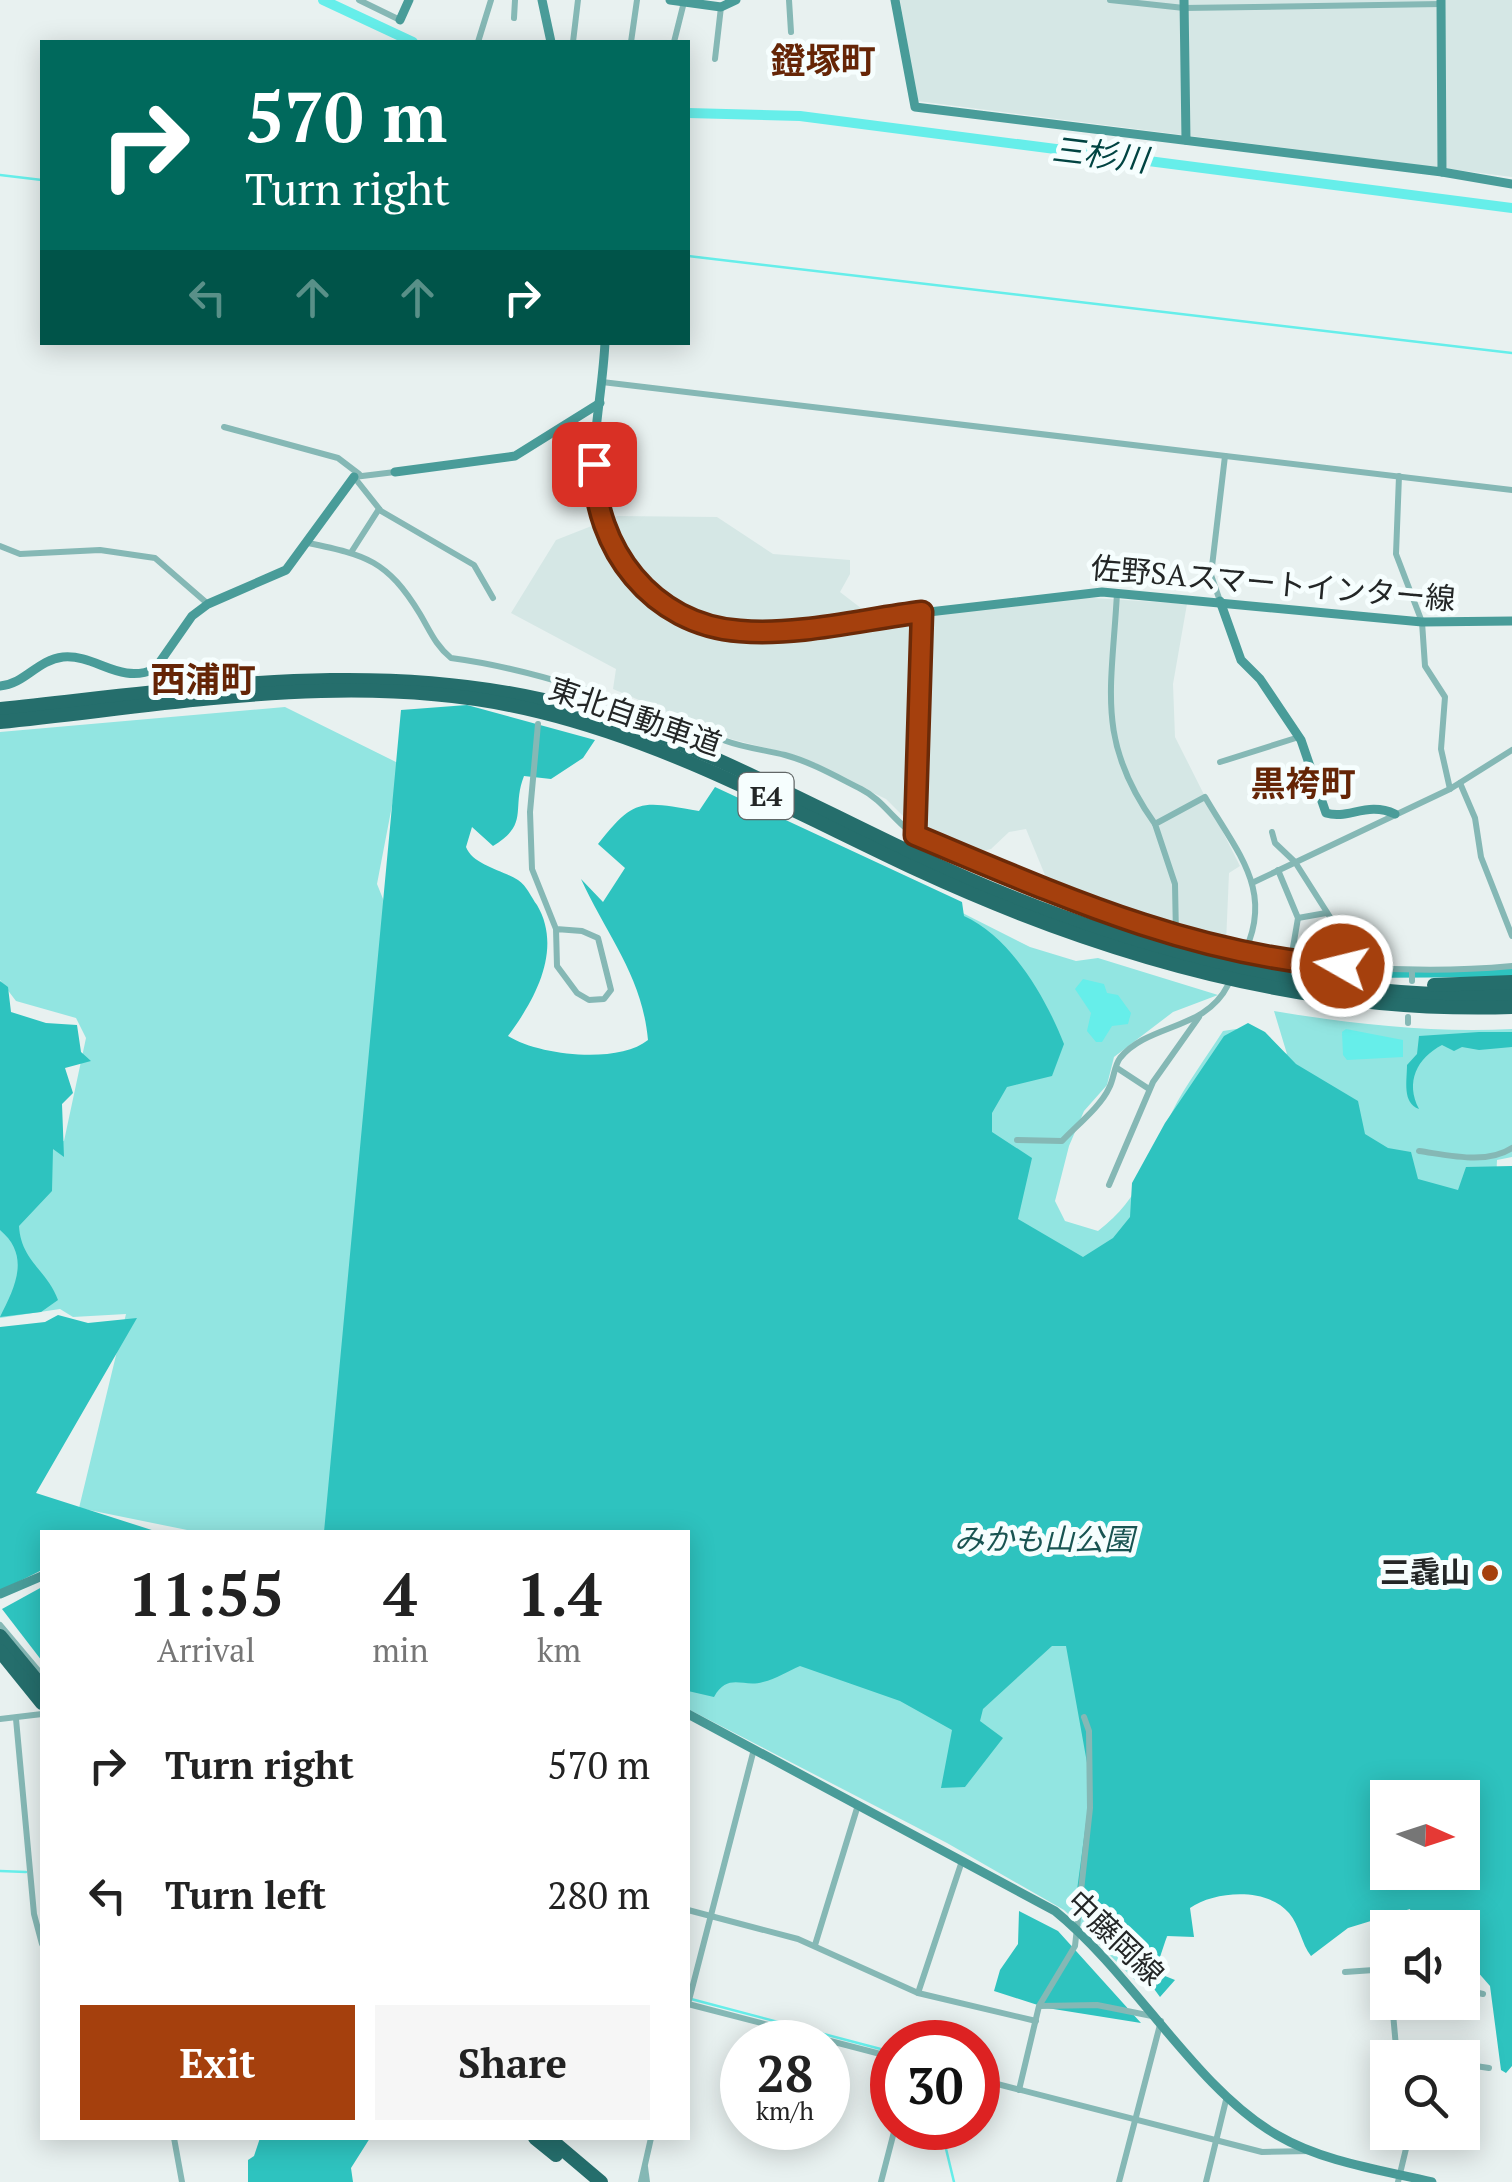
<!DOCTYPE html>
<html lang="en">
<head>
<meta charset="utf-8">
<style>
	:root { --surface:#fff; --page:#f6f6f6; --text:#222; --muted:#767676; --accent:#a5400d }
	body { margin:0; font-family:"PT Serif","Noto Sans JP",serif; background:var(--page); color:var(--text); height:100vh; display:flex; flex-direction:column; font-size:38px; white-space:nowrap }
	* { box-sizing:border-box; margin:0 }
	p { font-size:32px; color:var(--muted) }
	.icon { flex:none; width:55px; height:55px; fill:none; stroke:currentColor; stroke-width:2; stroke-linecap:round; stroke-linejoin:round }
	.map { position:relative; flex:1; overflow:hidden }
	.sheet { position:absolute; left:40px; top:1530px; width:650px; height:610px; display:flex; flex-direction:column; background:var(--surface); border-radius:0px; box-shadow:0 5px 25px #0003 }
	.sheet>* { flex:none }
	.guide { position:absolute; left:40px; top:40px; width:650px; height:305px; border-radius:0px; box-shadow:0 5px 25px #0003; background:#00695c; color:#fff; overflow:hidden }
	.needle { width:65px; rotate:93deg }
	.fabs { position:absolute; left:1370px; top:1780px; display:grid; gap:20px }
	.fabs a { display:grid; place-items:center; width:110px; height:110px; border-radius:0px; background:var(--surface); box-shadow:0 5px 25px #0003; font-size:50px }
	.speed { position:absolute; left:720px; top:2020px; display:flex; gap:20px; font-size:50px; font-weight:700; text-align:center }
	.speed>* { display:grid; place-content:center; width:130px; height:130px; border-radius:50%; background:var(--surface); box-shadow:0 5px 25px #0003; line-height:1 }
	.speed small { font-size:25px; font-weight:400 }
	.speed .limit { border:15px solid #d22; background:#fff; color:#111 }
	.pin { position:absolute; display:grid; place-items:center; width:85px; height:85px; color:#fff; margin:-42px; border-radius:20px; box-shadow:0 5px 15px #0006 }
	.me { position:absolute; width:110px; margin:-55px; rotate:278deg; stroke-linejoin:round; filter:drop-shadow(0 0 8px #0008) }
	.turn { display:flex; align-items:center; gap:35px; height:210px; padding:0 40px; font-size:45px }
	.turn .icon { width:130px; height:130px; stroke-width:2.5 }
	.turn b { display:block; font-size:70px; line-height:85px }
	.lanes { display:flex; align-items:center; height:95px; padding:0 40px; background:#0003; justify-content:center; gap:50px; direction:ltr }
	.lanes .off { opacity:.35 }
	.eta { display:flex; justify-content:space-evenly; align-items:center; height:170px; text-align:center }
	.eta b { font-size:60px; font-weight:700; line-height:70px }
	.cta { display:flex; gap:20px; margin-top:auto; padding:20px 40px }
	.cta a { flex:1; height:115px; border-radius:0px; background:var(--accent); color:#fff; font-size:40px; font-weight:700; line-height:115px; text-align:center }
	.cta a+a { background:var(--page); color:var(--text) }
	ul { padding:0; list-style:none }
	li { display:flex; align-items:center; gap:30px; height:130px; padding:0 40px }
	li div { flex:1 }
	li b { display:block; font-size:38px }
	li em { font-style:normal }
	.map>svg:first-child { display:block }
	.built { fill:#d5e7e5 }
	.green { fill:#92e5e1 }
	.forest { fill:#2ec3bf; fill-rule:evenodd }
	.water { fill:#66eeea }
	.lines { fill:none; stroke-linecap:round; stroke-linejoin:round }
	.stream { stroke:#66eeea; stroke-width:2.5 }
	.river { stroke:#66eeea; stroke-width:10 }
	.street { stroke:#85b8b5; stroke-width:6 }
	.secondary { stroke:#499c99; stroke-width:9 }
	.highway { stroke:#256e6c; stroke-width:14 }
	.route-casing { stroke:#6b2a08; stroke-width:25 }
	.route { stroke:#a5400d; stroke-width:18 }
	.poi-dot { fill:#a5400d; stroke:#f6fefe; stroke-width:4 }
	.labels { text-anchor:middle; stroke-width:10; stroke-linejoin:round; paint-order:stroke }
	.shield { fill:#f6fefe; stroke:#626767; stroke-width:2.5 }
	.shield-label { font-size:28px; font-weight:bold; fill:#232626 }
	.street-label { font-size:30px; fill:#232626; stroke:#f6fefe }
	.park-label { font-size:30px; font-style:italic; fill:#195452; stroke:#f6fefe }
	.poi-label { font-size:30px; font-weight:bold; fill:#232626; stroke:#f6fefe; text-anchor:end }
	.water-label { font-size:32px; font-style:italic; fill:#014442; stroke:#f6fefe }
	.quarter-label { font-size:35px; font-weight:bold; fill:#652506; stroke:#f6fefe }
</style>
</head>
<body>
<div class="map">
<svg width="1512" height="2182" viewBox="0 0 1512 2182">
	<rect width="100%" height="100%" fill="#e8f1f0"/>
	<g class="built">
		<path d="M900,0H1512V177L917,101Z"/>
		<path d="M617,516L717,517L773,554L850,560V574L840,592L866,612L871,623L1078,597L1187,604L1173,684L1175,737L1240,866L1229,873L1226,943L1127,919L1052,892L1026,829L1009,832L991,849L974,853L922,835L886,799L794,755L731,739L613,689L616,669L511,613L556,540Z"/>
	</g>
	<path class="green" d="M285,707L400,764L377,884L433,1023L553,1112L921,892L1030,947L1076,961L1098,958L1218,995L1173,1012L1114,1057L1107,1085L1084,1111L1069,1146L1055,1201L1065,1221L1098,1231C1143,1197 1148,1160 1172,1112C1186,1084 1206,1058 1223,1031L1236,1029L1287,1054L1274,1011C1353,1024 1431,1033 1512,1029V1157L1497,1160L1488,1369L1140,1985L1064,1910L947,1843L688,1709V1532L445,1511L435,1532H197L79,1508L126,1314L73,1317L60,1309L0,1318V1146L64,1141L86,1038L76,1018L16,1001L0,980V732Z"/>
	<g class="forest">
		<path d="M467,705L595,740L583,758L551,779L524,776C511,809 530,824 493,846L472,827L466,847C473,865 502,870 518,880C527,886 531,897 537,905C563,949 535,1000 508,1036C540,1056 619,1064 648,1040C642,975 607,936 581,879L603,902L625,868L598,844C635,797 641,801 699,811L715,787L962,902L964,916C1011,937 1046,998 1064,1044L1052,1076L1007,1087L992,1113V1132L1032,1158L1018,1219L1083,1257L1113,1238L1130,1217L1132,1183L1165,1123L1224,1036L1248,1023L1265,1032L1296,1064L1358,1101L1365,1134L1388,1148L1411,1152L1418,1179L1458,1190L1466,1167L1512,1166V2066L1506,2073L1501,2070L1490,1986L1469,1962L1463,1981L1462,1928L1414,1927L1410,1909L1348,1928L1311,1956C1301,1943 1300,1926 1289,1913C1267,1887 1215,1891 1190,1908L1194,1937L1167,1936L1155,1972L1175,1980L1160,1997L1110,1929L1075,1905L1091,1785L1066,1646H1052L983,1709L980,1721L1003,1738L965,1787L941,1788L952,1730L900,1701L800,1666C788,1671 776,1679 763,1682C743,1688 728,1672 714,1697L688,1691V1532H324L401,710ZM1388,1798H1462V1872H1388Z"/>
		<path d="M1249,953C1338,969 1422,974 1512,967V977L1350,978L1243,960Z"/>
		<path d="M0,981L8,987L11,1012L46,1023L77,1025L81,1052L91,1061L65,1068L73,1093L62,1104L64,1157L53,1149L52,1191L19,1226C21,1261 47,1270 58,1300L41,1312L0,1317C15,1287 31,1256 0,1230Z"/>
		<path d="M1479,1032H1512V1047L1479,1050L1462,1047L1454,1051L1442,1045C1417,1058 1405,1082 1419,1109C1402,1103 1407,1081 1407,1065L1417,1054L1419,1036Z"/>
		<path d="M58,1315L88,1323L137,1318L36,1493L158,1532H42V1570L0,1591V1327L45,1322Z"/>
		<path d="M42,1587V1661L2,1609Z"/>
		<path d="M1019,1911L1058,1931L1141,2023L1047,2008L994,1991L1000,1970L1018,1944Z"/>
		<path d="M260,2138H370L351,2168L353,2182H248V2160L254,2156Z"/>
	</g>
	<g class="water">
		<path d="M1083,979L1104,984L1107,993L1118,995L1131,1013L1128,1024L1112,1026L1102,1042H1096L1087,1031L1091,1013L1075,989Z"/>
		<path d="M1346,1029L1403,1040V1057L1347,1060L1343,1055L1342,1032Z"/>
	</g>
	<g class="lines">
		<g class="stream">
			<path d="M0,175L42,180"/>
			<path d="M688,256L1512,353"/>
			<path d="M0,1871L26,1872"/>
			<path d="M691,1999L892,2052"/>
			<path d="M941,2128L954,2182"/>
		</g>
		<g class="river">
			<path d="M323,0L413,42"/>
			<path d="M688,113L800,116L1512,208"/>
		</g>
		<g class="street">
			<path d="M359,0L400,20"/>
			<path d="M789,0L791,32"/>
			<path d="M1110,0L1184,8L1441,4"/>
			<path d="M514,18L515,0"/>
			<path d="M478,42L491,0"/>
			<path d="M573,42L578,0"/>
			<path d="M631,42L637,0"/>
			<path d="M674,42L684,2"/>
			<path d="M715,59L721,7"/>
			<path d="M602,382L1512,490"/>
			<path d="M224,427L338,458L359,474"/>
			<path d="M395,472L354,477L381,511L474,565L493,598"/>
			<path d="M1399,476L1396,554L1422,622L1425,666L1445,697L1441,749L1450,789"/>
			<path d="M308,543C366,555 387,560 420,614C430,631 436,646 451,658C548,671 636,707 726,741C745,748 766,750 785,755C811,762 837,777 861,789C885,801 896,825 919,837C1101,930 1307,985 1512,966"/>
			<path d="M0,546L20,554L100,550L155,558L208,604"/>
			<path d="M352,551L379,509"/>
			<path d="M1117,593C1112,689 1095,740 1155,824"/>
			<path d="M1220,601L1211,575L1225,456"/>
			<path d="M538,724L530,812L532,869L556,929L557,966L577,993L589,1000L604,999L611,990L598,938L582,931L556,929"/>
			<path d="M1220,762L1299,737"/>
			<path d="M1460,783L1475,818L1481,857L1512,936"/>
			<path d="M1272,832L1275,843L1295,862L1337,928L1342,966"/>
			<path d="M1278,870L1298,918L1291,959"/>
			<path d="M1254,882L1450,789L1512,750"/>
			<path d="M1298,918L1326,913"/>
			<path d="M1176,936L1175,884L1155,824L1205,797C1238,854 1277,893 1241,959"/>
			<path d="M1412,981V970"/>
			<path d="M1408,1023V1017"/>
			<path d="M1117,1068L1149,1089"/>
			<path d="M1017,1140L1062,1141C1076,1126 1101,1106 1109,1088C1114,1079 1114,1066 1120,1058C1149,1023 1205,1031 1228,985"/>
			<path d="M1419,1151C1448,1155 1487,1165 1512,1148"/>
			<path d="M1109,1185L1153,1082L1199,1017"/>
			<path d="M0,1625L42,1675"/>
			<path d="M0,1719L42,1714"/>
			<path d="M16,1719L34,1914L42,1944"/>
			<path d="M688,1910L798,1939L918,1993L1036,2021"/>
			<path d="M815,1945L858,1805"/>
			<path d="M1345,1972L1388,1969"/>
			<path d="M1462,1989L1483,1994"/>
			<path d="M918,1993L962,1861"/>
			<path d="M1392,2002L1396,2047L1425,2058"/>
			<path d="M688,2004L754,1749"/>
			<path d="M688,2004L892,2057"/>
			<path d="M1040,2006L1097,2005L1152,2016"/>
			<path d="M1462,2064L1489,2068"/>
			<path d="M978,2079L1262,2152L1311,2151"/>
			<path d="M1019,2090L1039,2006L1075,1946L1090,1808L1089,1731L1084,1717"/>
			<path d="M174,2138L182,2182"/>
			<path d="M645,2167L647,2182"/>
			<path d="M641,2182L651,2138"/>
			<path d="M881,2182L895,2128"/>
			<path d="M1119,2182L1161,2021"/>
			<path d="M1206,2182L1227,2096"/>
			<path d="M1398,2182L1410,2132"/>
		</g>
		<g class="secondary">
			<path d="M542,0L551,42"/>
			<path d="M670,0L721,7L736,0"/>
			<path d="M895,0L915,107L1442,172L1441,0"/>
			<path d="M1184,0L1186,140"/>
			<path d="M400,20L409,0"/>
			<path d="M1442,172L1512,184"/>
			<path d="M605,342C603,388 592,435 594,480C599,570 676,634 764,631L1102,592L1422,622L1512,621"/>
			<path d="M395,472L515,456L600,403"/>
			<path d="M1220,601L1241,660L1260,679L1301,740L1326,813C1348,820 1367,801 1395,814"/>
			<path d="M0,686C25,684 37,660 63,657C96,654 119,685 155,669L192,616L208,604L286,570L354,477"/>
			<path d="M915,835L922,612"/>
			<path d="M0,1594L42,1576"/>
			<path d="M688,1714L1055,1911C1134,1975 1195,2088 1277,2135C1323,2162 1381,2170 1432,2182"/>
		</g>
		<g class="highway">
			<path d="M0,709C194,689 388,655 579,709C698,742 807,804 918,856C1102,943 1308,1002 1512,994"/>
			<path d="M0,722C179,704 363,667 541,712C675,745 794,812 918,870C1102,955 1307,1014 1512,1007"/>
			<path d="M1434,985L1512,982"/>
			<path d="M0,1636L42,1687"/>
			<path d="M0,1651L42,1703"/>
			<path d="M535,2138L556,2155"/>
			<path d="M549,2138L601,2182"/>
		</g>
	</g>
	<g class="lines">
		<g class="route-casing">
			<path id="route" d="M594,464C594,548 652,625 740,631C799,636 864,619 922,612L915,835C1054,893 1189,955 1342,966"/>
		</g>
		<use href="#route" class="route"/>
	</g>
	<circle class="poi-dot" cx="1490" cy="1573" r="10"/>
	<g class="labels">
		<rect class="shield" x="738.5" y="773" width="55" height="46" rx="8"/>
		<g class="shield-label">
			<text x="766" y="806">E4</text>
		</g>
		<g class="street-label">
			<text transform="translate(1273 584) rotate(5)" y="10">佐野SAスマートインター線</text>
			<text transform="translate(635 717) rotate(19)" y="10">東北自動車道</text>
			<text transform="translate(1115 1938) rotate(44)" y="10">中藤岡線</text>
		</g>
		<g class="park-label">
			<text x="1044" y="1550">みかも山公園</text>
		</g>
		<g class="poi-label">
			<text x="1470" y="1583">三毳山</text>
		</g>
		<g class="water-label">
			<text transform="translate(1100 155) rotate(7)" y="11">三杉川</text>
		</g>
		<g class="quarter-label">
			<text x="823" y="73">鐙塚町</text>
			<text x="203" y="692">西浦町</text>
			<text x="1303" y="796">黒袴町</text>
		</g>
	</g>
</svg>
<div class="fabs">
<a><svg class="needle" viewBox="-14 -14 28 28"><path d="M0-13l5 13h-10z" fill="#e53935"/><path d="M0 13l5-13h-10z" fill="#767676"/></svg></a>
<a><svg class="icon" aria-label="sound" viewBox="0 0 24 24"><path d="M4 9h4l5-4v14l-5-4H4zM17 9q2 3 0 6"/></svg></a>
<a><svg class="icon" aria-label="search" viewBox="0 0 24 24"><circle cx="10" cy="10" r="6"/><path d="M15 15l6 6"/></svg></a>
</div>
<div class="speed"><div>28<small>km/h</small></div><div class="limit">30</div></div>
<div class="pin" style="left:594px;top:464px;background:#d93025"><svg class="icon" aria-label="arrive" viewBox="0 0 24 24"><path d="M6 21V4h12l-3 4 3 4H6"/></svg></div>
<svg class="me" style="left:1342px;top:966px" viewBox="-20 -20 40 40"><circle r="17" fill="#a5400d" stroke="#fff" stroke-width="3"/><path d="M0-11L8 9 0 5-8 9z" fill="#fff"/></svg>
<div class="guide">
<div class="turn"><svg class="icon" aria-label="right" viewBox="0 0 24 24"><path d="M7 20v-9h11M14 6l5 5-5 5"/></svg><div><b>570 m</b>Turn right</div></div>
<div class="lanes"><svg class="icon off" aria-label="left" viewBox="0 0 24 24"><path d="M17 20v-9H6M10 6l-5 5 5 5"/></svg><svg class="icon off" aria-label="ahead" viewBox="0 0 24 24"><path d="M12 20V5M6 11l6-6 6 6"/></svg><svg class="icon off" aria-label="ahead" viewBox="0 0 24 24"><path d="M12 20V5M6 11l6-6 6 6"/></svg><svg class="icon" aria-label="right" viewBox="0 0 24 24"><path d="M7 20v-9h11M14 6l5 5-5 5"/></svg></div>
</div>
<section class="sheet">
<div class="eta">
<div><b>11:55</b><p>Arrival</p></div>
<div><b>4</b><p>min</p></div>
<div><b>1.4</b><p>km</p></div>
</div>
<ul>
<li><svg class="icon" aria-label="right" viewBox="0 0 24 24"><path d="M7 20v-9h11M14 6l5 5-5 5"/></svg><div><b>Turn right</b></div><em>570 m</em></li>
<li><svg class="icon" aria-label="left" viewBox="0 0 24 24"><path d="M17 20v-9H6M10 6l-5 5 5 5"/></svg><div><b>Turn left</b></div><em>280 m</em></li>
</ul>
<div class="cta"><a>Exit</a><a>Share</a></div>
</section>
</div>
</body>
</html>
